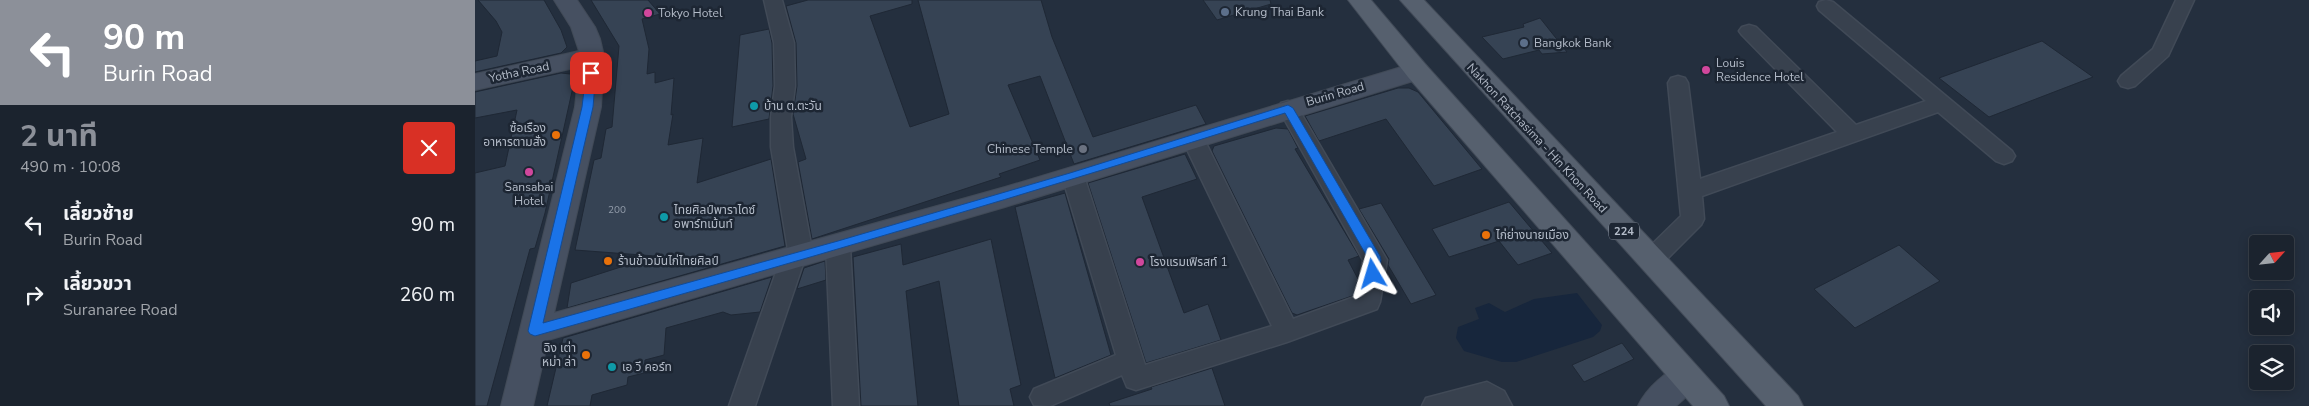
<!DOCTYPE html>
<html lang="th">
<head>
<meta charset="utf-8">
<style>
	:root { --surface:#1b232e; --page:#282f3a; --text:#f1f3f6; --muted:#a0a4aa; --line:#39404a; --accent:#8c9099 }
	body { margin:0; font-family:"Nunito Sans","Noto Sans Thai",sans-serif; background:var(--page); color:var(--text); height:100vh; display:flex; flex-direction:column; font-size:19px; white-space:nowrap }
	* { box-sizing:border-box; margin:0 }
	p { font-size:16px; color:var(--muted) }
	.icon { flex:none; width:28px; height:28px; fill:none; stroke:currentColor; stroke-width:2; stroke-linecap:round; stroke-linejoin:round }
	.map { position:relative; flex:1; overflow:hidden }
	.panel { display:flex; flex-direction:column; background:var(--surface); width:475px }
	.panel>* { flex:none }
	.banner { background:#8c9099; color:#fff; overflow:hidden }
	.needle { width:32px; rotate:63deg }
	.buttons { position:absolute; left:1774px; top:235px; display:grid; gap:10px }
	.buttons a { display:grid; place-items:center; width:45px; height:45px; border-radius:5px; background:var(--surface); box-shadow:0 2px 12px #0003,0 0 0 1px var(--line); font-size:25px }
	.pin { position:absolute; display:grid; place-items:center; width:42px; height:42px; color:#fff; margin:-21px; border-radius:10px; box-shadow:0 2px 8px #0006 }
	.me { position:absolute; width:55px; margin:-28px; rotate:353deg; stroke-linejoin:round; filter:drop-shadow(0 0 4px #0008) }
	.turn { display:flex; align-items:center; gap:18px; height:105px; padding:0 20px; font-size:22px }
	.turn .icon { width:65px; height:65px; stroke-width:2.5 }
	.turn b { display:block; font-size:35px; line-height:42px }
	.round { display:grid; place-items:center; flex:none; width:52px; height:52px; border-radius:5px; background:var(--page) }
	.head { display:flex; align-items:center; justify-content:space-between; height:85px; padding:0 20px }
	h1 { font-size:30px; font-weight:700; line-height:38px; color:var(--accent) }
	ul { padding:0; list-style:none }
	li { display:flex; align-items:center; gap:15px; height:70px; padding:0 20px }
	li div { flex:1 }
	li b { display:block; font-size:19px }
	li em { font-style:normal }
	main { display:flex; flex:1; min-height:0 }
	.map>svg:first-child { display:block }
	.water { fill:#17263c }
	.building { fill:#364354; stroke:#1f2835 }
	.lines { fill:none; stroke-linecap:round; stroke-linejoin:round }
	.street-casing { stroke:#414a57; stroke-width:3 }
	.secondary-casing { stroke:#414a57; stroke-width:2 }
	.primary-casing { stroke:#414a57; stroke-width:2 }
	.street { fill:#38414e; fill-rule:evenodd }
	.secondary { fill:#465061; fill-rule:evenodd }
	.primary { fill:#56606e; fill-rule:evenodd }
	.route { fill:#1a73e8; stroke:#114b97 }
	.service-dot { fill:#5c6f8a; stroke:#1d2633; stroke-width:2 }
	.hotel-dot { fill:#d1479c; stroke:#1d2633; stroke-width:2 }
	.culture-dot { fill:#0f9aa8; stroke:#1d2633; stroke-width:2 }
	.food-dot { fill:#e8710a; stroke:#1d2633; stroke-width:2 }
	.worship-dot { fill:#6b7280; stroke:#1d2633; stroke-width:2 }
	.labels { text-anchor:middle; stroke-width:5; stroke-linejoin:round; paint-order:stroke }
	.number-label { font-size:10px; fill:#929caa }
	.shield { fill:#1d2633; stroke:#878f9c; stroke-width:1 }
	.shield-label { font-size:11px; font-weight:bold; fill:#b4bcc9 }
	.poi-label { font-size:12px; fill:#b4bcc9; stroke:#1d2633; text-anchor:start }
	.street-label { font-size:12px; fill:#b4bcc9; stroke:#1d2633 }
</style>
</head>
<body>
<main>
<section class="panel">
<div class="banner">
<div class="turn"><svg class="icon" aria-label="left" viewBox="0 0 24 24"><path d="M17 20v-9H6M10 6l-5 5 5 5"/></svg><div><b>90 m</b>Burin Road</div></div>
</div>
<div class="head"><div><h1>2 นาที</h1><p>490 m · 10:08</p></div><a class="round" style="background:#d93025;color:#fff"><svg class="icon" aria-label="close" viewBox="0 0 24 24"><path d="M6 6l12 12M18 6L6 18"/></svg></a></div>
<ul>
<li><svg class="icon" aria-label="left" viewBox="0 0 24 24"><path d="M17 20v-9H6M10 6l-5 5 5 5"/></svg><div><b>เลี้ยวซ้าย</b><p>Burin Road</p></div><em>90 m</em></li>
<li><svg class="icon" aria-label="right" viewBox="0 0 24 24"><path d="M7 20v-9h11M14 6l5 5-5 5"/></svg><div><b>เลี้ยวขวา</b><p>Suranaree Road</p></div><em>260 m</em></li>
</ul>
</section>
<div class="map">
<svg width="1834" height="406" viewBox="0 0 1834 406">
	<rect width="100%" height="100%" fill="#242f3e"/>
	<path class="water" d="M1102,293L1127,325L1125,331L1118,337L1041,362H1027L989,351L981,338L983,327L1004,319L1000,308L1014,303L1030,312L1059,299Z"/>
	<g class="building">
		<path d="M3,0H69L86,30L92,47L86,53L0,72V61L22,56L27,32L21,21Z"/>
		<path d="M116,0H173L185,14L167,19L174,49L172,74L180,72V83L199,78L196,115L198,114L193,145L228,138L222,183L296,159L310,246L92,308L96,283L180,256L100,250L119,160L126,158L131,129L137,127L144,46Z"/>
		<path d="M333,0H437V4L395,16L435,127L474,114L443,0H566L577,37L618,137L721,105L731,124L599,164L565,76L533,85L565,160L524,174L526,177L337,239L323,162L331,159L318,114L322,86L321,43L311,6Z"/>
		<path d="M728,0H795L796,4L742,20Z"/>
		<path d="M1065,18L1092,52L1067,54L1064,50L1028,59L1007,37L1049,27L1048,24Z"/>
		<path d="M294,29L297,43L298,86L294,119L257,127L265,35Z"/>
		<path d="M1567,41L1618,77L1514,117L1464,78Z"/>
		<path d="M86,73L95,74L100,78L70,213L60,248L55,249L12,406H0V173L30,166L42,110L0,118V92Z"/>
		<path d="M923,88H934L943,92L1007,169L959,186L911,119L844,141L830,116Z"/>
		<path d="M801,128L813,129L823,148L820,149L884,256L873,260L883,279L880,295L822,315L817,313L737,151L739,146Z"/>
		<path d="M710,154L722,179L667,197L709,313L733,304L746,340L671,363L613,183Z"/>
		<path d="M590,193L636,355L580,378L540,207Z"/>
		<path d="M1034,202L1077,253L1043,265L1024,241L974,257L957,229Z"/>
		<path d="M906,203L961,295L936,304L913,265L914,259L884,209Z"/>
		<path d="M516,239L546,385L535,389L539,406H484L464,281L431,291L443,406H386L378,257L426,244L428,265Z"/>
		<path d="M1424,245L1465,281L1380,328L1339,289Z"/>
		<path d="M350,261L351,280L322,289L329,268Z"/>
		<path d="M297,277L285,312L256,315L248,312L191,328L189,355L170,360L169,373L153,377L152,385L117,395L115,406H72L88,338Z"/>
		<path d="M1147,343L1159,359L1109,382L1097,365Z"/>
		<path d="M737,368L750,406H635L634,403L677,389L676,387Z"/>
	</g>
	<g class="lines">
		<g class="street-casing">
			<g id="street">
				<path d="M289,0H307L319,43L320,86L316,117L318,147L338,255L334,261L328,264L280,406H254L306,258L310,251L313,250L296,147V117L300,86L299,43Z"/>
				<path d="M1351,0L1358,2L1537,151L1540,156L1537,161L1529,164L1521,161L1463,112L1227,196L1229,219L1226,225L1184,267L1176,269L1168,267L1164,260L1168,253L1206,216L1193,83L1196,78L1203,76L1210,78L1213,83L1225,179L1362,132L1267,35L1264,31L1267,27L1274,25L1281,27L1381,125L1451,101L1344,10L1342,6L1344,2Z"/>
				<path d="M1701,0H1719L1693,56L1660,86L1653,88L1646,86L1643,81L1646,76L1678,49Z"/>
				<path d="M813,101L820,103L912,260L905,302L902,309L812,342L661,390L652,387L647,375L575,406L559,405L555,397L559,389L641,355L587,176L590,170L598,168L606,170L609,176L670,365L797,326L707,139L710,134L718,132L726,134L729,139L818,319L882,296L888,260L803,108L806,103Z"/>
				<path d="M363,237L371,240L375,246L384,406H358L351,246L355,240Z"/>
				<path d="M1012,382L1029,391L1037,406H947L951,398Z"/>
			</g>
		</g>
		<g class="secondary-casing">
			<g id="secondary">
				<path d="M79,0H102L120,27L125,39L129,56L127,89L126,107L79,313L530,187L933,65L942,63L951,65L954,71L951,77L530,207L73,340L58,406H26L100,107L104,67L0,90V74L104,51L96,27Z"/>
				<path d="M1211,363L1222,367L1227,377L1222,387L1201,406H1163C1171,388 1192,370 1211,363Z"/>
			</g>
		</g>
		<g class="primary-casing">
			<g id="primary">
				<path d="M873,0H896L951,65L1249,396L1254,406H1218L933,77Z"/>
				<path d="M925,0H949L1323,396L1328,406H1291Z"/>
			</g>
		</g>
		<use href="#street" class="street"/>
		<use href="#secondary" class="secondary"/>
		<use href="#primary" class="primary"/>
	</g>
	<path class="route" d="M116,70L121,73L118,107L68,323L363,241L595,173L813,105L818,108L905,256L906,260L904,274L898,279L894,277L892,274L894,260L810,113C561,192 311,265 60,336L55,334L53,331L107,107L111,73Z"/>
	<g class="service-dot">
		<circle cx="750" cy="12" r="5"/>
		<circle cx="1049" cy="43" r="5"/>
	</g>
	<g class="hotel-dot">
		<circle cx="173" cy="13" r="5"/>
		<circle cx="1231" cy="70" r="5"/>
		<circle cx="54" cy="172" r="5"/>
		<circle cx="665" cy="262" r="5"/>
	</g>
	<g class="culture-dot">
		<circle cx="279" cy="106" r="5"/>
		<circle cx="189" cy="217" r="5"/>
		<circle cx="137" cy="367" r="5"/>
	</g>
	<g class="food-dot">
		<circle cx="81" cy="135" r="5"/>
		<circle cx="1011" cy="235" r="5"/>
		<circle cx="133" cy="261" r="5"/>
		<circle cx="111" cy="355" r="5"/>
	</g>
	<circle class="worship-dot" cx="608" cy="149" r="5"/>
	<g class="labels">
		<g class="number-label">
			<text x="142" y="213">200</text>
		</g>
		<rect class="shield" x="1134" y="222.5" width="30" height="17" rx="4"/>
		<g class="shield-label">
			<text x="1149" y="235">224</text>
		</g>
		<g class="poi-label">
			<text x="760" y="16">Krung Thai Bank</text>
			<text x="183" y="17">Tokyo Hotel</text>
			<text x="1059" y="47">Bangkok Bank</text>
			<text x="1241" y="67">Louis<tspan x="1241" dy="14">Residence Hotel</tspan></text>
			<text x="289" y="110">บ้าน ต.ตะวัน</text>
			<text x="71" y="132" text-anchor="end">ซ้อเรือง<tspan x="71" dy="14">อาหารตามสั่ง</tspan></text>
			<text x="598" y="153" text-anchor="end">Chinese Temple</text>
			<text x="54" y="191" text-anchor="middle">Sansabai<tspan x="54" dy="14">Hotel</tspan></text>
			<text x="199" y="214">ไทยศิลป์พาราไดซ์<tspan x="199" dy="14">อพาร์ทเม้นท์</tspan></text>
			<text x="1021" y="239">ไก่ย่างนายเมือง</text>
			<text x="143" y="265">ร้านข้าวมันไก่ไทยศิลป์</text>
			<text x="675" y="266">โรงแรมเฟิรสท์ 1</text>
			<text x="101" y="352" text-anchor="end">ฉิง เต่า<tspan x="101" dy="14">หม่า ล่า</tspan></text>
			<text x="147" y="371">เอ วี คอร์ท</text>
		</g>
		<g class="street-label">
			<text transform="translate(44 72) rotate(-12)" y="4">Yotha Road</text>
			<text transform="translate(860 94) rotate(-16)" y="4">Burin Road</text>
			<text transform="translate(1062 138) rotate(47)" y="4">Nakhon Ratchasima - Hin Khon Road</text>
		</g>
	</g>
</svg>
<div class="buttons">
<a><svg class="needle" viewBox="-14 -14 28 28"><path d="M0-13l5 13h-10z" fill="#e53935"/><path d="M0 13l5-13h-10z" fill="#a0a4aa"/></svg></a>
<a><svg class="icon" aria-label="sound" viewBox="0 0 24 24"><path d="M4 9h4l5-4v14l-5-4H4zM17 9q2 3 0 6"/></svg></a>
<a><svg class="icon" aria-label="layers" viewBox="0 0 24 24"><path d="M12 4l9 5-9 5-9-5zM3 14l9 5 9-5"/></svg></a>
</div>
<div class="pin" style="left:116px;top:73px;background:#d93025"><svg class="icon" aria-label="arrive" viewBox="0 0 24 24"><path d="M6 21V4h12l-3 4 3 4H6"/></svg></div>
<svg class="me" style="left:898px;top:274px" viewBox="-20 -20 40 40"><path d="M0-17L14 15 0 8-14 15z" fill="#1a73e8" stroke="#fff" stroke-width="4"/></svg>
</div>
</main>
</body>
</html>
